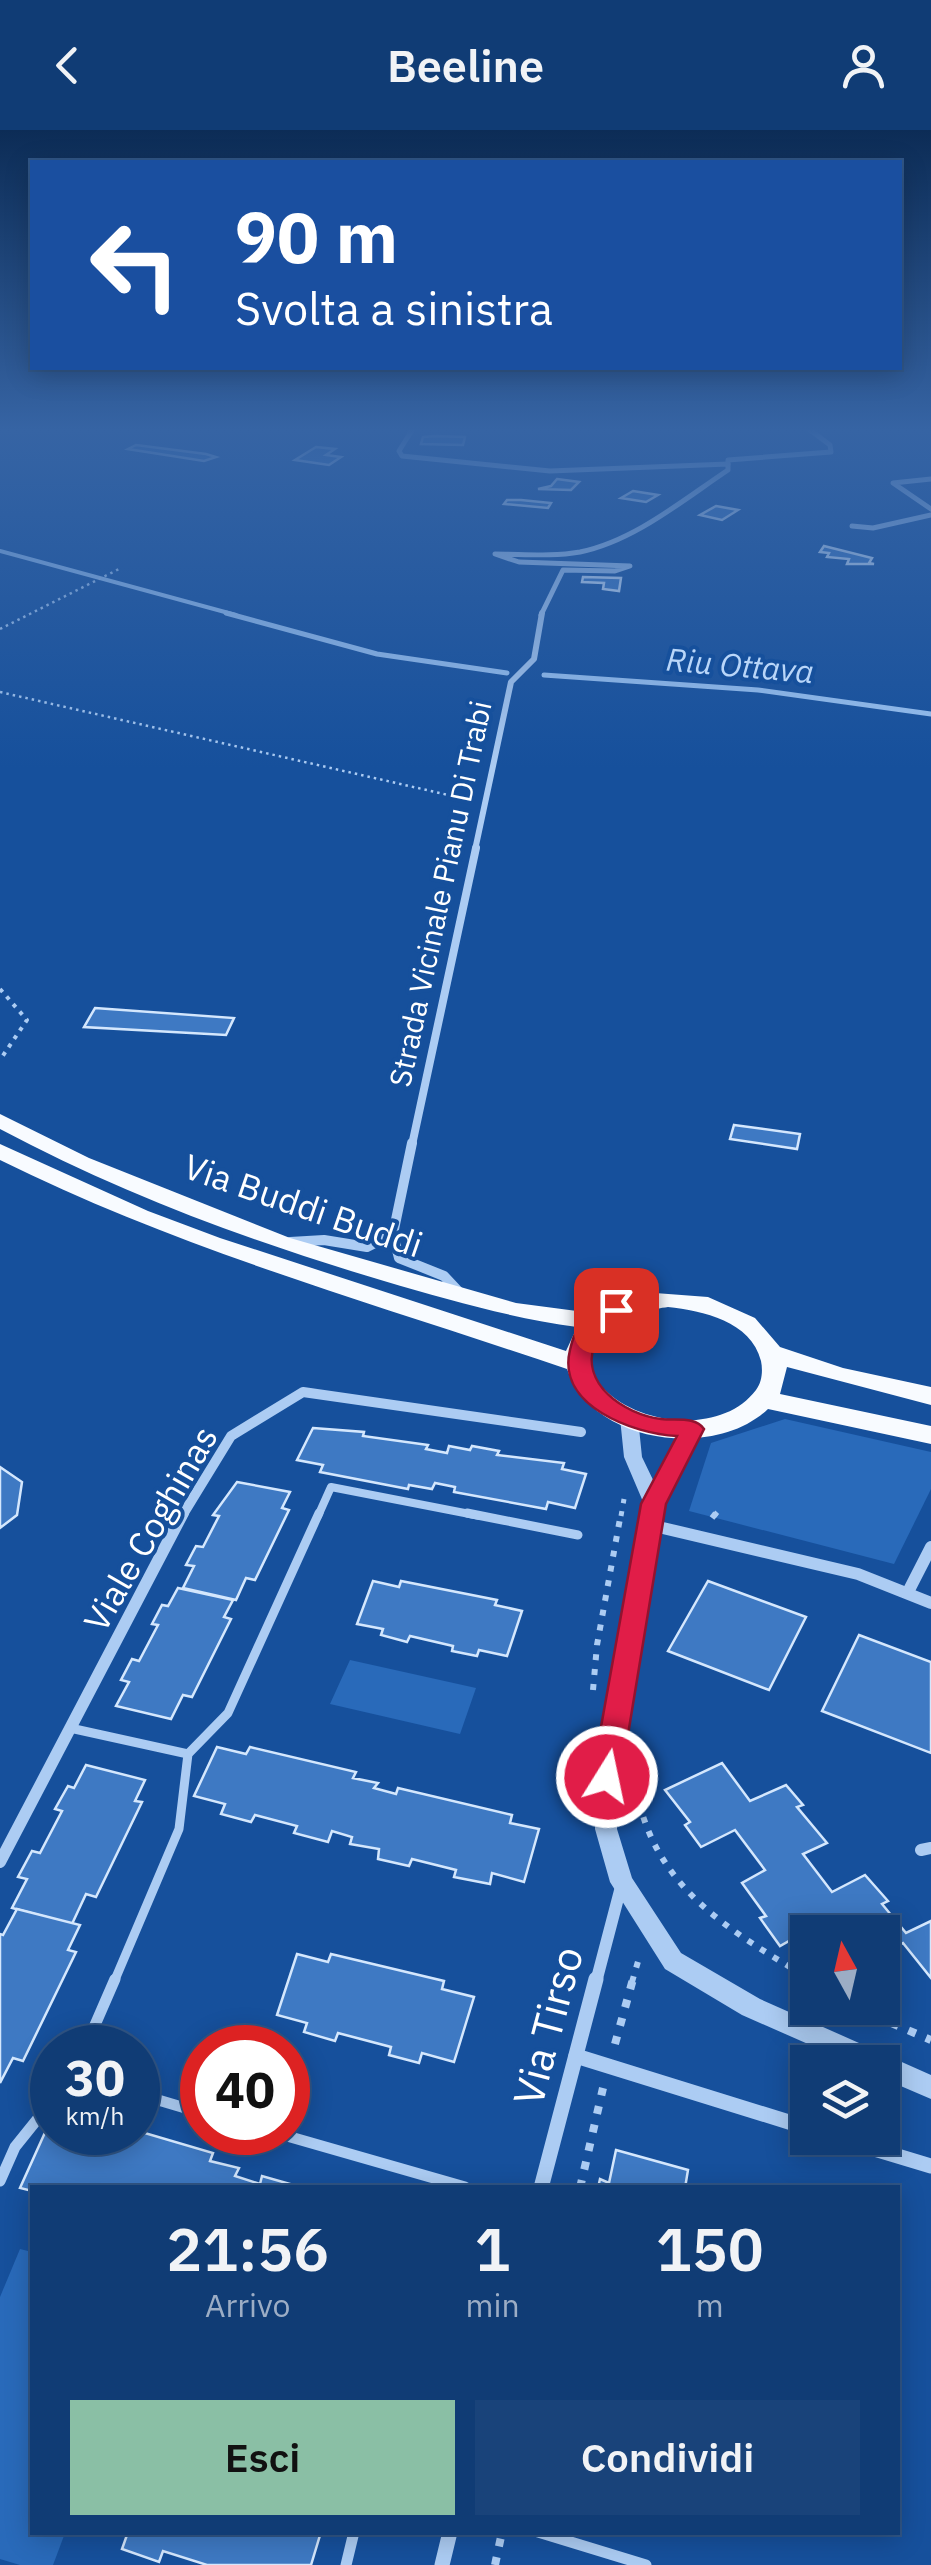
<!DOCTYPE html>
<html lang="it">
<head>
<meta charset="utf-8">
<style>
	:root { --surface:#103c75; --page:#19437a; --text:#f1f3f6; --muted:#9cadc5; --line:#305687; --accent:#8abfa5 }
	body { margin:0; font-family:"IBM Plex Sans",sans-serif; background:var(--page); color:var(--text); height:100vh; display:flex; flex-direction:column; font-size:38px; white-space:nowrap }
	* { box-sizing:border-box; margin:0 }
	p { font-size:32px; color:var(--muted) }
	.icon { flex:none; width:55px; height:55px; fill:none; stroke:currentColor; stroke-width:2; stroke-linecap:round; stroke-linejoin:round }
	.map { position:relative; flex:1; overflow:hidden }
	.details { position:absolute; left:30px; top:2055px; width:870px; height:350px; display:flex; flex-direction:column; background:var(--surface); border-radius:0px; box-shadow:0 5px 25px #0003,0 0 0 2px var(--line) }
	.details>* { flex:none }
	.hud { position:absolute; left:30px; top:30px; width:872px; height:210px; border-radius:0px; box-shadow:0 5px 25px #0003,0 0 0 2px var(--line); background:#1a4fa0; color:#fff; overflow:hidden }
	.needle { width:65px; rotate:352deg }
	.buttons { position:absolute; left:790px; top:1785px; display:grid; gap:20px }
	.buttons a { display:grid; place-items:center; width:110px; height:110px; border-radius:0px; background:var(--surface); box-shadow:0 5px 25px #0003,0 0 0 2px var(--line); font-size:50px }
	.speed { position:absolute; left:30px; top:1895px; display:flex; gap:20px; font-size:50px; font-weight:700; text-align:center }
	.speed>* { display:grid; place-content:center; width:130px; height:130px; border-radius:50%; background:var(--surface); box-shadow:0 5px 25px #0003,0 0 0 2px var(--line); line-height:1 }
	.speed small { font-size:25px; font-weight:400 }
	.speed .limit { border:15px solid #d22; background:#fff; color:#111 }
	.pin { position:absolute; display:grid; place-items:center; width:85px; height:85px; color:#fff; margin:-42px; border-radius:20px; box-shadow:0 5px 15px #0006 }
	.me { position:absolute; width:110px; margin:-55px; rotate:10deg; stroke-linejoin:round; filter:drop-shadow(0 0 8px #0008) }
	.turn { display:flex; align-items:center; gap:35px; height:210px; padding:0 40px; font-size:45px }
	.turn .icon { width:130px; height:130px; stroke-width:2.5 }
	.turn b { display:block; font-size:70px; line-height:85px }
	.eta { display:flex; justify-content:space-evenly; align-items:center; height:170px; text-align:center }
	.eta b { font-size:60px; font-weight:600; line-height:70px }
	.action { display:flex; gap:20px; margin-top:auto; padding:20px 40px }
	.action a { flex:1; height:115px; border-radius:0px; background:var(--accent); color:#111; font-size:40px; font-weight:600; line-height:115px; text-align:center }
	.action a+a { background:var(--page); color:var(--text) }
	header { display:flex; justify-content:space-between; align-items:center; height:130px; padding:0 40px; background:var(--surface); font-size:45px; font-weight:600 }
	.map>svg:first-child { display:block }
	.green { fill:#296aba }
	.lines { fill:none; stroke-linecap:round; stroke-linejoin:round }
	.stream-far1 { stroke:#9fc7f5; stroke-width:4 }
	.stream { stroke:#9fc7f5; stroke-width:5 }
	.building { fill:#3e79c3; stroke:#d4e7fd; stroke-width:2.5 }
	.path-far4 { stroke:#acccf3; stroke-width:2.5; stroke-dasharray:2.5 4; stroke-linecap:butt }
	.path-far3 { stroke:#acccf3; stroke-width:4; stroke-dasharray:4 6; stroke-linecap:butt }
	.path-far2 { stroke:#acccf3; stroke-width:5; stroke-dasharray:5 8; stroke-linecap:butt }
	.path-far1 { stroke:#acccf3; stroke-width:6; stroke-dasharray:6 9; stroke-linecap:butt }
	.path { stroke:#acccf3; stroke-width:8; stroke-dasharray:8 11; stroke-linecap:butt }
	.service-far2 { stroke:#acccf3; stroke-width:8 }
	.service-far1 { stroke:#acccf3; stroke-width:9 }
	.service { stroke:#acccf3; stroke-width:11 }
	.minor-far5 { stroke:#acccf3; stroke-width:5 }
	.minor-far4 { stroke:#acccf3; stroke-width:6 }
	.minor-far3 { stroke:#acccf3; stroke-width:8 }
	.minor-far2 { stroke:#acccf3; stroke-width:10 }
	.minor-far1 { stroke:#acccf3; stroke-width:12 }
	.minor { stroke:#acccf3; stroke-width:15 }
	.tertiary { fill:#acccf3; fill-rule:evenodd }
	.primary { fill:#f8fbff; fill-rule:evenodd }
	.route { fill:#e11d48; stroke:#92132f; stroke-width:2.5 }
	.labels { text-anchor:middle; stroke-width:8; stroke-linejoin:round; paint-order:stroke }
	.far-street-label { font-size:30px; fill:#fff; stroke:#16509c }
	.far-water-label { font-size:32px; font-style:italic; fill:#b9d6f9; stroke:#16509c }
	.street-label { font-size:35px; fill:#fff; stroke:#16509c }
	.near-street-label { font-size:42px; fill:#fff; stroke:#16509c }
</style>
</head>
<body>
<header><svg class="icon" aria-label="back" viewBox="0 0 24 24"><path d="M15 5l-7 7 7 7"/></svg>Beeline<svg class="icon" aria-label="person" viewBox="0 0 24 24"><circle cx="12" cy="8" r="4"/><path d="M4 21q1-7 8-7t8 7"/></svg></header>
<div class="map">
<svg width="931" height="2435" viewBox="0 0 931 2435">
	<rect width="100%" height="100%" fill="#16509c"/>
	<g class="green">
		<path d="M785,1289L931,1322V1359L894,1434L689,1381L711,1313Z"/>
		<path d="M350,1530L476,1558L460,1604L330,1574Z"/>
		<path d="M20,2119L32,2122V2402L65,2403L53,2435H20L0,2429V2167Z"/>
	</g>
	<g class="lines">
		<path class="stream-far1" d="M0,421L236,485"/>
		<g class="stream">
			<path d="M226,483L377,524L507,543"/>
			<path d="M544,545L758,560L931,584"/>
		</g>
	</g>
	<g class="building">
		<path d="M435,306L465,307L463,315L421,314L423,307Z"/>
		<path d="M136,315L206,324L216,327L204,331L128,319Z"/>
		<path d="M316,317L335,319L326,325L341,327L329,335L295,330Z"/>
		<path d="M557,349L579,352L571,360L538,359L551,356Z"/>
		<path d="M633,361L658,365L646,372L621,368Z"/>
		<path d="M507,370H521L551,373L548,378L504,374Z"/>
		<path d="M716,376L738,380L722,390L700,385Z"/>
		<path d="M824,416L872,428L869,433L874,434H847L849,429L827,427L829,423L820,422Z"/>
		<path d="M583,447L621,448L619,461L603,459L604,453L582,452Z"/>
		<path d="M95,878L234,888L226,905L84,897Z"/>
		<path d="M734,995L800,1004L797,1019L730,1009Z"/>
		<path d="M313,1298L364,1302L363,1306L428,1315L426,1319L447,1323L449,1316L470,1320L472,1316L499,1321L497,1325L564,1333L562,1339L586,1344L575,1378L548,1372L546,1379L454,1362L455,1357L435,1353L432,1359L409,1355L408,1359L320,1342L323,1335L297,1330Z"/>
		<path d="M0,1337L22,1352L17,1385L0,1398Z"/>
		<path d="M237,1352L290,1362L282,1378L289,1380L255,1450L246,1448L236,1470L183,1458L194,1436L186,1435L196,1416L203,1417L219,1386L213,1385Z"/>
		<path d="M373,1451L399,1457L401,1451L497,1470L495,1475L522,1481L507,1526L479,1520L477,1526L452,1521L453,1516L410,1506L407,1512L381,1505L383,1499L357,1494Z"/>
		<path d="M708,1451L806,1487L769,1560L668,1521Z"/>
		<path d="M178,1458L233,1470L224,1487L231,1489L192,1567L183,1565L171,1589L116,1576L129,1552L121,1550L132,1529L139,1531L158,1495L152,1494L162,1475L168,1476Z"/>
		<path d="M859,1505L931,1532V1623L822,1581Z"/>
		<path d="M217,1617L246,1624L250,1617L356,1642L353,1648L378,1653L374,1658L396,1664L398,1658L512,1685L510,1693L539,1699L524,1752L492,1743L490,1754L454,1747L456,1740L412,1729L409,1736L378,1729L379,1719L350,1714L352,1707L332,1701L328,1712L294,1703L297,1696L255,1685L251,1692L221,1684L225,1674L194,1666Z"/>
		<path d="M722,1633L750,1671L786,1655L803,1675L797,1677L827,1713L803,1724L832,1762L865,1745L888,1771L882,1774L906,1803L931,1791V1848L903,1813L882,1823V1802H823L817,1795L780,1816L760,1788L766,1786L742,1753L765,1740L735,1700L701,1717L685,1695L690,1692L665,1660Z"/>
		<path d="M86,1635L145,1650L135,1671L142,1672L96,1767L86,1764L72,1794L12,1778L27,1749L18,1747L32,1721L40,1723L62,1681L55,1679L68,1656L74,1658Z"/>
		<path d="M17,1779L80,1795L68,1820L76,1822L23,1931L13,1928L0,1953V1804L3,1805Z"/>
		<path d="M297,1824L328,1832L331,1824L444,1851L442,1859L474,1867L454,1932L422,1923L419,1933L389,1925L391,1917L338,1903L335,1911L304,1902L307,1893L277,1885Z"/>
		<path d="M52,1987V2002L138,2001L213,2023L210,2031L239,2038L235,2046L260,2054L262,2046L304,2058H32V2061L20,2058Z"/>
		<path d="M616,2020L688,2040L685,2058H598L600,2049L609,2053Z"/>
		<path d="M119,2402H321L311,2435H207L163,2421L159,2432L122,2419L127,2405Z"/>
	</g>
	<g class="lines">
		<g class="path-far4">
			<path d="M0,499L121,438"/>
			<path d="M0,562L470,670"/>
		</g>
		<path class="path-far3" d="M0,859L27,890L0,930"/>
		<g class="path-far2">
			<path d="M621,1386L624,1369"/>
			<path d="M714,1386L721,1378"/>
		</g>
		<g class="path-far1">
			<path d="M712,1388L716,1383"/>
			<path d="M593,1560L597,1515L621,1383"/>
			<path d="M636,1658C654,1758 729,1800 808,1848"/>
			<path d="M632,1852L639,1828"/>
		</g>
		<g class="path">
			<path d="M856,1878L931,1910"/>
			<path d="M615,1914L633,1849"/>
			<path d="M580,2058L603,1958"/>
			<path d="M495,2435L502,2402"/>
		</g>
		<path class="service-far2" d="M318,1386L331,1357L480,1386"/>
		<g class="service-far1">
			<path d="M467,1383L578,1405"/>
			<path d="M70,1598L188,1624"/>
			<path d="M114,1852L179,1699L188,1624L228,1583L319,1383"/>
		</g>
		<g class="service">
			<path d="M85,1918L115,1849"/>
			<path d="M138,1964L202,1983"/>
			<path d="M273,2002L465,2057"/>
			<path d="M0,2051L15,2017L52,1971"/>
			<path d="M538,2402L646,2435"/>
			<path d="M346,2435L354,2402"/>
		</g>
		<g class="minor-far5">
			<path d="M414,297L399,321L402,326L550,341L728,334V340C683,370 634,411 580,422C552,427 523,424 495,424L519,432L630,436L615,441L563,440L541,485"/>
			<path d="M728,334V330L831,322L830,315L806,297"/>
			<path d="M931,349L893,353L931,379"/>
			<path d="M852,396L873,398L931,385"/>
		</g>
		<path class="minor-far4" d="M475,720L511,552L534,529L542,483"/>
		<path class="minor-far3" d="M412,1015L476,718"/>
		<g class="minor-far2">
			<path d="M412,1013L393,1104L399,1128L444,1146L459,1162"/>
			<path d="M290,1112L324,1110L367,1117L393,1104"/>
			<path d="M182,1386L231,1306L303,1262L581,1302"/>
		</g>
		<g class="minor-far1">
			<path d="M650,1395L858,1444L931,1473"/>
			<path d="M908,1462L931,1417"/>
			<path d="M921,1720L931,1718"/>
			<path d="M0,1732L183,1383"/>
			<path d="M596,1852L622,1753"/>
		</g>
		<g class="minor">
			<path d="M576,1926L808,1998"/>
			<path d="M838,2008L931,2036"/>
			<path d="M541,2058L596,1849"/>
			<path d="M442,2435L450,2402"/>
		</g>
		<path class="tertiary" d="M629,1282L638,1288L642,1327L655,1354L686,1295H698L701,1299L664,1374L618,1647L617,1699L632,1748L681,1823L760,1869L931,1945V1969L882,1948V1932H849L742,1885L665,1839L610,1752L595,1699L596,1647L644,1374L624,1327L620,1288Z"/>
		<path class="primary" d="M0,984L89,1028L290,1108L516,1173L592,1183L620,1171L655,1163L708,1167L755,1188L780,1217L843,1238L931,1257V1275L787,1237L780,1264L931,1296V1314L768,1279C715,1330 592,1314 567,1239C376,1174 181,1120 0,1030V1014L148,1081L220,1108L566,1221L577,1197C511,1188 449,1170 384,1151C252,1112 122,1064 0,999ZM668,1177C703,1181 751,1191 761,1231C763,1241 762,1252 756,1260C722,1305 640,1296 604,1259C555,1209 629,1182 668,1177Z"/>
	</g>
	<linearGradient id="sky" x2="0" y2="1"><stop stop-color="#0c2c56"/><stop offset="0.47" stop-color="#3664a4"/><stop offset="1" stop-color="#3664a4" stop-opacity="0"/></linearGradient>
	<rect width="931" height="638" fill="url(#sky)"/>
	<path class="route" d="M616,1173L627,1180C618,1191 600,1199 595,1212C579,1254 624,1284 661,1289C676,1291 695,1286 704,1299L666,1374L621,1647L617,1655L607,1659L597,1655L592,1647L641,1374L677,1306C634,1304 556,1276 570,1220C573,1208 574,1202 584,1194C594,1186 603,1176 616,1173Z"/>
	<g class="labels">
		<g class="far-street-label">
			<text transform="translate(441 764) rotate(-78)" y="10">Strada Vicinale Pianu Di Trabi</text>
		</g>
		<g class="far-water-label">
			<text transform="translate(740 536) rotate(5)" y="11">Riu Ottava</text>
		</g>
		<g class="street-label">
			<text transform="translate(303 1076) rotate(19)" y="12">Via Buddi Buddi</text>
			<text transform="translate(151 1399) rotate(-60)" y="12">Viale Coghinas</text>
		</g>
		<g class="near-street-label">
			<text transform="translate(548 1896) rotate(-75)" y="15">Via Tirso</text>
		</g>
	</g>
</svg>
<div class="buttons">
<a><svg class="needle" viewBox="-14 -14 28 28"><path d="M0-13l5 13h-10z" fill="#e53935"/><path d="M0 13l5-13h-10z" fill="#9cadc5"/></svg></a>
<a><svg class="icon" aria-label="layers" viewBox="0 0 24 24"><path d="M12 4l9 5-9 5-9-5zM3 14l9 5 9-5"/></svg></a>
</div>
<div class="speed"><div>30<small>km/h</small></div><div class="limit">40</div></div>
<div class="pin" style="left:616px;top:1180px;background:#d93025"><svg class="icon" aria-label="arrive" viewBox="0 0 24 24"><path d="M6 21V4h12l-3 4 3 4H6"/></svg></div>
<svg class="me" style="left:607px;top:1647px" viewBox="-20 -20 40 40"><circle r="17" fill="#e11d48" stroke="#fff" stroke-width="3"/><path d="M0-11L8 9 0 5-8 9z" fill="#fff"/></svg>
<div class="hud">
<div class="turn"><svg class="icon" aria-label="left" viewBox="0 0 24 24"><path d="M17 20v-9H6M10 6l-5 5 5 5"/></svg><div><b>90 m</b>Svolta a sinistra</div></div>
</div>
<section class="details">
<div class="eta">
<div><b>21:56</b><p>Arrivo</p></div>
<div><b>1</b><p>min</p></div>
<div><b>150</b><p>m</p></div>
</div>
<div class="action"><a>Esci</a><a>Condividi</a></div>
</section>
</div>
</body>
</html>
